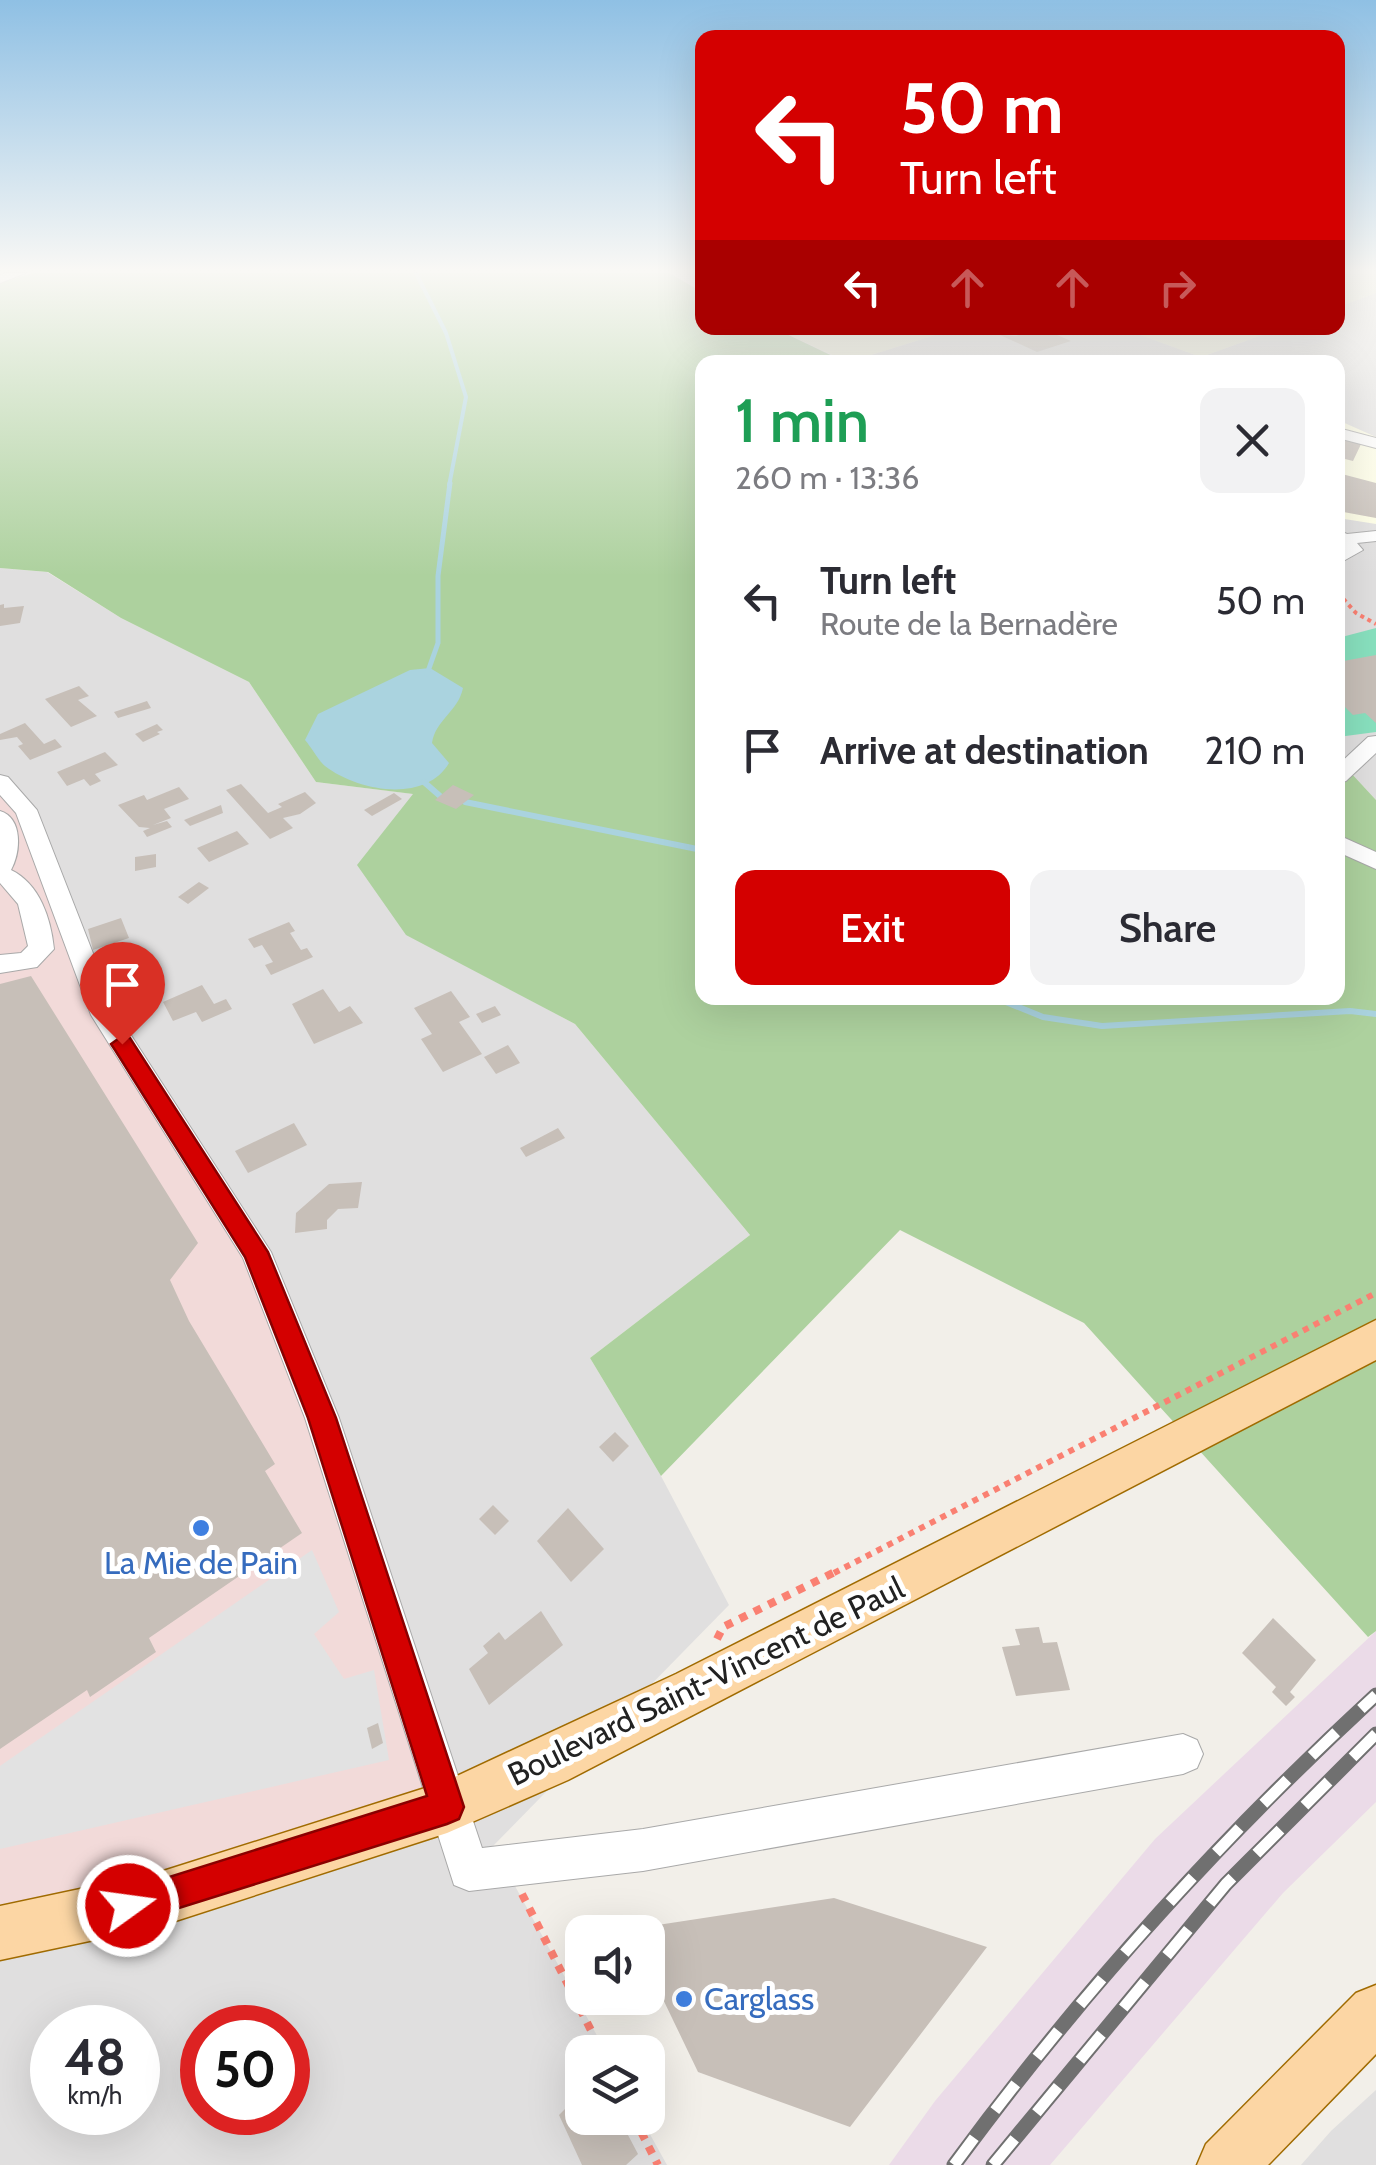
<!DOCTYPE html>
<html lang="en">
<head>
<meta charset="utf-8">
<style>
	:root { --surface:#fff; --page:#f2f2f3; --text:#2b2b33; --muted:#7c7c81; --accent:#d40000 }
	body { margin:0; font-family:Cabin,sans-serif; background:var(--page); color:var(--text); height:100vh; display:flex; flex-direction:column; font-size:38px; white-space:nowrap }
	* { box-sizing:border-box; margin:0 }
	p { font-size:32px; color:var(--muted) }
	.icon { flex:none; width:55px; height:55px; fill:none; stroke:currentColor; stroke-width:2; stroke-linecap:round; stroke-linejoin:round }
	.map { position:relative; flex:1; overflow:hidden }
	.sheet { position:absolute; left:695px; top:355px; width:650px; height:650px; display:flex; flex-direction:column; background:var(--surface); border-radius:20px; box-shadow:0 10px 40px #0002 }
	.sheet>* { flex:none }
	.banner { position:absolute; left:695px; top:30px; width:650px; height:305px; border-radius:20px; box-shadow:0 10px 40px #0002; background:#d40000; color:#fff; overflow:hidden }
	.tools { position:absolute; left:565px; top:1915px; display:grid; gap:20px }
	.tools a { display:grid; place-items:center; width:100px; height:100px; border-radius:20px; background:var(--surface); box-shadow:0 10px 40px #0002; font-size:50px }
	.speed { position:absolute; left:30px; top:2005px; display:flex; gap:20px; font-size:50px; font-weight:700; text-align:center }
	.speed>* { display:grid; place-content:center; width:130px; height:130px; border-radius:50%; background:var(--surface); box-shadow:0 10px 40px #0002; line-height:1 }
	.speed small { font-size:25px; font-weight:400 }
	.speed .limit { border:15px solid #d22; background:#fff; color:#111 }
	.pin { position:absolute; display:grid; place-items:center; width:85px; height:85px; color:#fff; margin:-102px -42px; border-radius:50% 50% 50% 0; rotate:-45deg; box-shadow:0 0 10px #0007 }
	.pin .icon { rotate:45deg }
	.me { position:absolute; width:110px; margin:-55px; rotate:76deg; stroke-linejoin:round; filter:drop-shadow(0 0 8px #0008) }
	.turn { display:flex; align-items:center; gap:35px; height:210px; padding:0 40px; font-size:45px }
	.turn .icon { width:130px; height:130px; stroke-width:2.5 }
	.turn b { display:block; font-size:70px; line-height:85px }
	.lanes { display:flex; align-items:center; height:95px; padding:0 40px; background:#0003; justify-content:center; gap:50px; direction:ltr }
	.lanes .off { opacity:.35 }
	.round { display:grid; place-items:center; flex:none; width:105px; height:105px; border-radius:20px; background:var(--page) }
	.summary { display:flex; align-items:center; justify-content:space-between; height:170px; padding:0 40px }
	h1 { font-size:60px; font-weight:600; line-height:75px; color:#1e9e55 }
	.action { display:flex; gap:20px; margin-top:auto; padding:20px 40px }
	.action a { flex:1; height:115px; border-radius:20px; background:var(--accent); color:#fff; font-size:40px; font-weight:600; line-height:115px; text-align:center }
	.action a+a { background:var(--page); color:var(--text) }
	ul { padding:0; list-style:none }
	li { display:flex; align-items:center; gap:30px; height:150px; padding:0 40px }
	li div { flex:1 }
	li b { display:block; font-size:38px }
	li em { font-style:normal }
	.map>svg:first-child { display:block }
	.residential { fill:#e0dfdf; fill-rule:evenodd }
	.commercial { fill:#f2dad9 }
	.industrial { fill:#ebdbe8 }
	.education { fill:#ffffe5 }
	.farmland { fill:#eef0d5 }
	.forest { fill:#add19e }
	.pitch { fill:#88e0be }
	.parking { fill:#e2e2e2 }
	.water { fill:#aad3df }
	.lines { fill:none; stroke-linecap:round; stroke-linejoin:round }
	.stream-far2 { stroke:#aad3df; stroke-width:4 }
	.stream-far1 { stroke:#aad3df; stroke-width:5 }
	.stream { stroke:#aad3df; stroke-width:6 }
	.building { fill:#c7bfb8 }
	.minor-casing { stroke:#a9a9a9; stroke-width:2 }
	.major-casing { stroke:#a06b00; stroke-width:3 }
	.path-far2 { stroke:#fa8072; stroke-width:4; stroke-dasharray:4 4; stroke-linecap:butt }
	.path-far1 { stroke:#fa8072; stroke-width:6; stroke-dasharray:6 6; stroke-linecap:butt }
	.path { stroke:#fa8072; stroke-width:8; stroke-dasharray:8 8; stroke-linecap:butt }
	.minor { fill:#fff; fill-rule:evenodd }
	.major { fill:#fcd6a4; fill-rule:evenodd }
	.rail-casing { stroke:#707070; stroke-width:15 }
	.rail { stroke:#fff; stroke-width:11; stroke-dasharray:34; stroke-linecap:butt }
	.route { fill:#d40000; stroke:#8a0000; stroke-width:2.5 }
	.shop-dot { fill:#3f7fe0; stroke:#fff; stroke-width:4 }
	.labels { text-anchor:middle; stroke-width:10; stroke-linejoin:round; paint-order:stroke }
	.near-shop-label { font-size:32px; fill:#366cbe; stroke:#fff }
	.near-street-label { font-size:32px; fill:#222; stroke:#fff }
</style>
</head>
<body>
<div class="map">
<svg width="1376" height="2165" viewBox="0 0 1376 2165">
	<rect width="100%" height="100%" fill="#f2efe9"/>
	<g class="residential">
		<path d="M1376,293V800L1338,759V362H848L958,328H1121L1201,357L1282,328H1338V307Z"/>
		<path d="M0,568L47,572L121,618L249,682L316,782L414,794L406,934L575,1024L750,1235L590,1358L661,1476L729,1605L493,1846L606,2052H582V2118H641L667,2165H0V1842L115,1059L0,804ZM52,2028H138V2112H52ZM202,2028H288V2112H202Z"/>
		<path d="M1376,2090V2165H1301L1331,2131Z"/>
	</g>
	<path class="commercial" d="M0,782L26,810L83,963L256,1252L447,1807L0,1933Z"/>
	<path class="industrial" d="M1376,1631V1802L1283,1893L1050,2165H889L935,2101L1155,1839Z"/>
	<path class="education" d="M1338,420L1376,437V524L1338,518Z"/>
	<g class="farmland">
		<path d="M1338,273H1376V293L1338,307Z"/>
		<path d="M774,328H958L848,362Z"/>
		<path d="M1121,328H1282L1201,357Z"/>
	</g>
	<path class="forest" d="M33,273H669L702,292V328H774L845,362H702V998H1338V759L1376,800V1631L1368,1637L1084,1323L900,1230L661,1476L590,1358L750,1235L575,1024L406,935L357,865L413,794L316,782L249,682L121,618L48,572L0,568V283Z"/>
	<path class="pitch" d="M1376,628V732L1338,737V638Z"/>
	<path class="parking" d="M312,1550L339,1612L314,1634L344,1679L374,1670L389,1760L0,1849V1766Z"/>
	<path class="water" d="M430,668L463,688C458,712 436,719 432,743L449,763C425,804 357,791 325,766C318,760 312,748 305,740L318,714L410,670Z"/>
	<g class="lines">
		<path class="stream-far2" d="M416,273L446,333L466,397L449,486"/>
		<path class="stream-far1" d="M427,674L438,643V576L450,483"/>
		<g class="stream">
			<path d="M424,782L440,796"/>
			<path d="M465,802L702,850"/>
			<path d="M996,998L1043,1017L1102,1026L1350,1011L1376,1014"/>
		</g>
	</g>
	<g class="building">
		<path d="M1041,328L1071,341L1037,352L1000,335L1016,336Z"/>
		<path d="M1338,437L1362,442L1353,461L1345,459L1338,472Z"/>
		<path d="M1338,473L1376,483V518L1338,511Z"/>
		<path d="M4,604V608L24,606L20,623L0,626V605Z"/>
		<path d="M1376,655V723L1365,713L1353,715L1338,700V662Z"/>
		<path d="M79,686L89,696L78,700L97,716L71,727L45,699Z"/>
		<path d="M147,701L151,708L118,718L114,712Z"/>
		<path d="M25,723L44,744L55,739L62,747L30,760L18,746L23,744L17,737L0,740V734Z"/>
		<path d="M157,724L163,730L157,732L160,734L143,742L135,734Z"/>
		<path d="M105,752L118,765L95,774L101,781L90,786L84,779L67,786L57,772Z"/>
		<path d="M241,784L268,813L282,807L278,804L305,792L316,803L300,814L283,818L293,828L270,839L226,790Z"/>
		<path d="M453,785L474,795L456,809L435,800Z"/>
		<path d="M179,787L189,799L164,809L171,818L153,825L167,821L172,827L147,837L143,831L150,828L139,827L118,805L144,795L147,800Z"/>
		<path d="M394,793L402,799L372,816L364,810Z"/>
		<path d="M221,805L223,813L190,826L184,820Z"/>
		<path d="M237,831L249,844L209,862L197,848Z"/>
		<path d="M156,854V867L135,871V857Z"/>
		<path d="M199,882L209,888L188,904L178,897Z"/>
		<path d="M121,918L129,938L93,950L88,929Z"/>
		<path d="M289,922L295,931L290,933L301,950L307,948L313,957L271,975L265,965L273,962L262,945L254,948L248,939Z"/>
		<path d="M31,976L198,1243L170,1280L189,1321L275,1464L265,1471L302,1533L149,1638L156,1652L90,1697L87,1690L0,1749V984Z"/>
		<path d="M145,978L154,989L134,1000L125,989Z"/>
		<path d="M202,985L214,1004L226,999L232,1009L202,1022L196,1012L173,1021L163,1002Z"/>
		<path d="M323,989L339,1012L350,1006L363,1023L314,1044L292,1004Z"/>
		<path d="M451,991L470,1017L459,1022L482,1054L443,1072L421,1039L432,1034L414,1008Z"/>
		<path d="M495,1006L501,1015L482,1023L476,1014Z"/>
		<path d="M508,1045L520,1063L496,1074L484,1057Z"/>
		<path d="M294,1123L307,1145L248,1173L235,1151Z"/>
		<path d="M558,1128L565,1138L526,1157L520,1148Z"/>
		<path d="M362,1182L358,1208L338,1209L327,1220V1229L295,1233L296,1213L329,1184Z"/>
		<path d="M615,1432L629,1446L613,1462L599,1447Z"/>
		<path d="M493,1505L509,1521L495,1535L479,1519Z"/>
		<path d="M568,1508L604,1549L571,1582L537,1541Z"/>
		<path d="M541,1611L563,1645L489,1705L469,1669L488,1653L483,1646L499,1632L505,1640Z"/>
		<path d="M1273,1618L1316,1660L1290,1692L1295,1697L1286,1706L1272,1692L1276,1687L1242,1653Z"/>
		<path d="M1039,1627L1043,1643L1057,1642L1070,1690L1016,1696L1002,1647L1020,1645L1015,1629Z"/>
		<path d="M378,1723L383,1743L372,1749L367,1728Z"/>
		<path d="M834,1898L987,1947L850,2127L698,2072L648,1968V1932L625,1930Z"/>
		<path d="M582,2092V2118H619L638,2154L626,2165H582L559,2115Z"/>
	</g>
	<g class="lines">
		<g class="minor-casing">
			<g id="minor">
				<path d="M7,273H26L0,283V275Z"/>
				<path d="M1338,428L1376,438V448L1338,438Z"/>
				<path d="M1338,530L1347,534L1376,531V541L1357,543L1363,550L1338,564V552L1343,549L1338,544Z"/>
				<path d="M1376,736V753L1346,781L1338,783V765L1368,737Z"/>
				<path d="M0,775L8,777L37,810L116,1012L271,1252L339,1418L482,1848L643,1829L1183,1734L1197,1740L1203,1754L1197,1768L1183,1774L643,1871L469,1891L454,1885L305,1418L243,1258L91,1015L16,813L0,795Z"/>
				<path d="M0,811C23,818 21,852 11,870C40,884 51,919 54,949L37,967L0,973V955L21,953L28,946L18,904L0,883Z"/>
				<path d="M1338,835L1376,852V869L1338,852Z"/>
			</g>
		</g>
		<g class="major-casing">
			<g id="major">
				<path d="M1376,1320V1360L568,1780L447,1833L160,1926L0,1960V1906L160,1872L444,1782L676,1674Z"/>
				<path d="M1376,1985V2054L1268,2165H1197L1206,2144L1356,1993Z"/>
			</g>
		</g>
		<path class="path-far2" d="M1338,593L1356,613L1376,624"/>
		<path class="path-far1" d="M834,1573L1376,1293"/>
		<g class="path">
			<path d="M717,1639L723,1627L839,1570"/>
			<path d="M522,1894L602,2052"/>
			<path d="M634,2118L658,2165"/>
		</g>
		<use href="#minor" class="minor"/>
		<use href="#major" class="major"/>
		<g class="rail-casing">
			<g id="rail">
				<path d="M954,2165C1078,1996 1222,1837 1376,1695"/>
				<path d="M993,2165L1226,1884L1376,1734"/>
			</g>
		</g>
		<use href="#rail" class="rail"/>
	</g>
	<linearGradient id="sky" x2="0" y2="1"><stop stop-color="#8fc0e4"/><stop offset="0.47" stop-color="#f9f8f5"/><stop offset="1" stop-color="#f9f8f5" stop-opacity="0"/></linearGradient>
	<rect width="1376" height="576" fill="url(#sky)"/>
	<path class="route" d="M122,1036L130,1038L268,1252L336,1418L464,1807L459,1819L447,1824L128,1924L115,1919L110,1906L115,1894L427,1796L308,1418L245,1257L115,1050L111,1044Z"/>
	<g class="shop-dot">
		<circle cx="201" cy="1528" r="10"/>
		<circle cx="684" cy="1999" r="10"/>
	</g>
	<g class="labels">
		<g class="near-shop-label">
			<text x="201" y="1574">La Mie de Pain</text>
			<text x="704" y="2010" text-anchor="start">Carglass</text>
		</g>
		<g class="near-street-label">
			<text transform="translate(706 1681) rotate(-26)" y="11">Boulevard Saint-Vincent de Paul</text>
		</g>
	</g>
</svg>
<div class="tools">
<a><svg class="icon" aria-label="sound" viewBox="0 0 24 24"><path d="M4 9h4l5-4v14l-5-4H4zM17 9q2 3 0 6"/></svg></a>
<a><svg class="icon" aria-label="layers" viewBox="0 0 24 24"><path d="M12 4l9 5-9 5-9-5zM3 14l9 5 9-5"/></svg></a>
</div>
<div class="speed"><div>48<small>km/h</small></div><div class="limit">50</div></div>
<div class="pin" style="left:122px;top:1044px;background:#d93025"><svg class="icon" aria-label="arrive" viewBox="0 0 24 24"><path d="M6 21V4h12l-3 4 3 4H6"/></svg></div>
<svg class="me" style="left:128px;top:1906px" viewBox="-20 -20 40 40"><circle r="17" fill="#d40000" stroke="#fff" stroke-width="3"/><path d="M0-11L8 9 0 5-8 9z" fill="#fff"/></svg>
<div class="banner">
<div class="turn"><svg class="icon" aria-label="left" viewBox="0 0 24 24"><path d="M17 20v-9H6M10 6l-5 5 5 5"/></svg><div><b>50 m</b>Turn left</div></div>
<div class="lanes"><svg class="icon" aria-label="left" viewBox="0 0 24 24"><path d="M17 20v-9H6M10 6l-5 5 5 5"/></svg><svg class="icon off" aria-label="ahead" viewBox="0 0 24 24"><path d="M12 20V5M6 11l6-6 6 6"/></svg><svg class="icon off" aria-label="ahead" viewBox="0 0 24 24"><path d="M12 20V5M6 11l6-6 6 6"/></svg><svg class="icon off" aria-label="right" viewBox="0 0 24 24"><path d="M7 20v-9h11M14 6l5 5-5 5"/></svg></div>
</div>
<section class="sheet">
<div class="summary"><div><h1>1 min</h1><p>260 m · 13:36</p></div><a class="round"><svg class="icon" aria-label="close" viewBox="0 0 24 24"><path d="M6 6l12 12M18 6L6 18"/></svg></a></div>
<ul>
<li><svg class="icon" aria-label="left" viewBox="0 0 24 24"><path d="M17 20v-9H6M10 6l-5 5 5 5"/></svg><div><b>Turn left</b><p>Route de la Bernadère</p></div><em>50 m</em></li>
<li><svg class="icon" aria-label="arrive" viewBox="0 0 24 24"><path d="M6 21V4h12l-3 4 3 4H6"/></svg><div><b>Arrive at destination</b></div><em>210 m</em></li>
</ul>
<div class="action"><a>Exit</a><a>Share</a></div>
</section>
</div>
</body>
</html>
